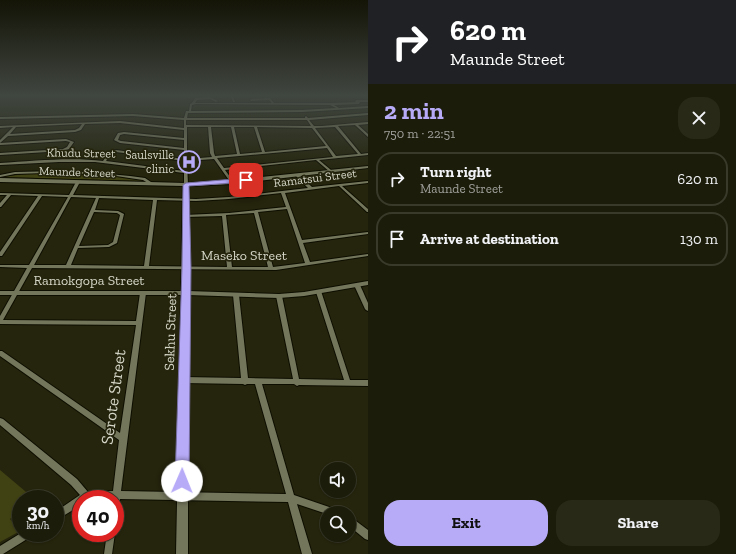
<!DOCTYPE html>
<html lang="en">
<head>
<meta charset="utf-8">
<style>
	:root { --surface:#1c1c0a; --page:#292918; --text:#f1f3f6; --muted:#a0a19c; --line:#3a3a2b; --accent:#b7abf8 }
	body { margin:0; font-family:"Zilla Slab",serif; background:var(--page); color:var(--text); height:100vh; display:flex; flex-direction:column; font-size:15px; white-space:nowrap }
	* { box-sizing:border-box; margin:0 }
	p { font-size:13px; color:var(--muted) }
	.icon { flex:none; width:22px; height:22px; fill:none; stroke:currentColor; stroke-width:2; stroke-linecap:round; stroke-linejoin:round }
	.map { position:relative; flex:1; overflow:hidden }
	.details { display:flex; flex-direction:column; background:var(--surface); width:368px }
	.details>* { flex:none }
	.hud { background:#202124; color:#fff; overflow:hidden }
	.tools { position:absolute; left:320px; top:462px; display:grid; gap:8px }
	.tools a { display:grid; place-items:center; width:36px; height:36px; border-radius:50%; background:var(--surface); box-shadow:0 1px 3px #0004,0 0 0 1px var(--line); font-size:20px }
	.speed { position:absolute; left:12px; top:490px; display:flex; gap:8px; font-size:20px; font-weight:700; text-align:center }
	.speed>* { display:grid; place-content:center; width:52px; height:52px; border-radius:50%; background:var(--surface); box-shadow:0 1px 3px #0004,0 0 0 1px var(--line); line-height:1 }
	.speed small { font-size:10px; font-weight:400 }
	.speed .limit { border:6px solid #d22; background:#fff; color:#111 }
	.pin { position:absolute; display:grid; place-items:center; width:34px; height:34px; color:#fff; margin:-17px; border-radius:8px; box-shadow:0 2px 6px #0006 }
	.me { position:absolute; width:44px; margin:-22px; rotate:1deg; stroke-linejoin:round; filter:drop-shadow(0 0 3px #0008) }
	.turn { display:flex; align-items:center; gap:14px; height:84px; padding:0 16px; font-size:18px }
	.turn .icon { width:52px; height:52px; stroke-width:2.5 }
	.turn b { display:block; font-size:28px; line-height:34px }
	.round { display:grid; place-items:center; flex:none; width:42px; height:42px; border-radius:16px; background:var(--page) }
	.overview { display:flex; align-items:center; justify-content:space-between; height:68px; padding:0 16px }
	h1 { font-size:24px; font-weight:700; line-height:30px; color:var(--accent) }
	.cta { display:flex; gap:8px; margin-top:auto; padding:8px 16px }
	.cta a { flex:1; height:46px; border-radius:16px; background:var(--accent); color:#111; font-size:16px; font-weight:700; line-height:46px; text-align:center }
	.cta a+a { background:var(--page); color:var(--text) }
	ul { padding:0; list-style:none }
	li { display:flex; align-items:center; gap:12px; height:54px; margin:0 8px 6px; padding:0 8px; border:2px solid var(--line); border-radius:16px }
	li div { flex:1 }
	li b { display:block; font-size:15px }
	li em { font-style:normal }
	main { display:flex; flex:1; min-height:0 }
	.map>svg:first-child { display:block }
	.green { fill:#414213 }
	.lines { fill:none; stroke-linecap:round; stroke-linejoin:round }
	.street-casing { stroke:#0e0e00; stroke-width:2 }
	.secondary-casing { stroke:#0e0e00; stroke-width:2 }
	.street { fill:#74765b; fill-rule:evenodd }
	.secondary { fill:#74765b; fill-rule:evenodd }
	.route { fill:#b7abf8; stroke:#776fa1 }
	.labels { text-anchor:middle; stroke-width:3.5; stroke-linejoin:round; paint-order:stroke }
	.far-street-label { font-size:12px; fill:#d5d6c7; stroke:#25250d }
	.far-poi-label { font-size:12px; fill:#d5d6c7; stroke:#25250d; text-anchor:end }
	.street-label { font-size:14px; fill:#d5d6c7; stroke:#25250d }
	.near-street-label { font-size:17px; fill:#d5d6c7; stroke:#25250d }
</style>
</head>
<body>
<main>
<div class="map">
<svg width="368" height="554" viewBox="0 0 368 554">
	<rect width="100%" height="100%" fill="#25250d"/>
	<g class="green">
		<path d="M32,173H94L147,181L2,177Z"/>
		<path d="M0,470L32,497L29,499H21V508L10,519L20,531L0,542Z"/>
	</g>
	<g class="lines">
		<g class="street-casing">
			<g id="street">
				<path d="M231,96H233L235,102H233Z"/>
				<path d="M210,97L218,101L216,102L210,99L197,100L195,103H272L269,100L251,101L250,100L251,99L270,98L274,103H331L360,102L359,104L334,105L339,108L368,106V108L302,112L188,113L187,118H305V117L306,116L308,118L368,113V115L309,120L314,126H322L368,122V124L358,125L368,134V137L355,125L338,126L361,154L368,153V155L319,160L331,170V172H330L316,160L225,170L234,182L232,183H231L214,159L187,161L188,185L186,186L184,185V173L95,162H59L0,165V163C33,161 71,157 103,161L109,152L116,150L184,159V150L120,143L114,140L118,133L124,132L184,138V130L120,123L85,124L81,130L75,132L8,136L0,143V140L13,127L0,128V126L120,121L184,128V120L133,116L0,119V117L133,114L184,118L186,111H189L190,104L192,103L195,98ZM196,104L330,105L336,108L302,110L191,111L192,105ZM186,120H307L311,126L186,125ZM82,124L79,128L75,130L10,134L16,127ZM187,127H208L210,153L212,157L187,159ZM211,127H231L237,154L215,156L214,153ZM234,127H254L262,152L240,154ZM257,127L312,128L326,146L265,152ZM335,127L358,154L336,156L315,128ZM124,134L184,140V148L121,141L118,140L120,135ZM327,148L333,157L224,168L217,158ZM116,152L184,161V171L106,161L111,154Z"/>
				<path d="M356,100H368V102H355Z"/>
				<path d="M66,139L74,142L69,149L63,151L0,155V153L63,149L67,147L70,142L66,141L0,145V143Z"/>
				<path d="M59,171L87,172L130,176L145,178L154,184L151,185L143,180L116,176L87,174L45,173L15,174L0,177V175L15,172Z"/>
				<path d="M296,174H298L312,187L368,181V183L342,186L368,209V212H367L339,186L285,193L302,240L368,232V234L303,243L310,262L368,254V256L276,270L32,268L3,320L136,321L140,293L143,291L145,292L146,293L121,491L286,494L255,384H247L245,385L243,384L183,383L181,382L180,380L181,378L183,377L241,378L233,295L236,293L239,295L248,378L293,379L276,296L279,294L282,296L299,379L344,380L316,292L319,290L321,291L350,380H368V386L299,385L297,386L294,384H262L294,495L335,509L338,510L339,513H327V514L297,504L312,554H302L288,502L120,499L118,508L115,509V499H81V505L55,521V512L80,495L71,485L0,425V418L3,419L77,479L88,492L113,491L119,440L0,356V351H2L120,433L136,325L0,324V316L27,268L0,267V265H29L68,197L42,196L2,256H0V252L38,196L11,195L1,207H0V203L7,195H0V193L69,195L76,182L78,181L80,182L73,195L196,199L229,197L308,188L296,176ZM281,193L286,207L229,213L184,215V217H185L222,216L227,267L149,266L157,200L196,201L229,199ZM71,197L96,198L66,265H34ZM99,198L153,200L144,266L71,265L78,248L109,247L117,243L124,214L118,211L95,210ZM287,209L305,263L273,267L258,212ZM94,212L117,213L120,215L113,242L108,245L79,246ZM254,213L268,267H232L226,215Z"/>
				<path d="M357,283L360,285L368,303V311L366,310L365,309L354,285Z"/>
				<path d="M349,517L352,518L368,530V540L365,539L349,526Z"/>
				<path d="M115,532V533L112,554H104L107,533H115Z"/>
				<path d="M21,533H33L32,536L3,554H0V546Z"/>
			</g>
		</g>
		<g class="secondary-casing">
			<path id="secondary" d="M368,166V168L232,184L189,186L188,291L279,294L304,292L368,281V285L304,296L279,298L188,295V554H176L181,295H0V291H181L183,186L0,182V178L186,183L232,180Z"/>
		</g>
		<use href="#street" class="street"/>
		<use href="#secondary" class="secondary"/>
	</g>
	<linearGradient id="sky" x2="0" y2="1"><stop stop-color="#141407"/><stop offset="0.55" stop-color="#404640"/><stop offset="1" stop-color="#404640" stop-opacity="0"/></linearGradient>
	<rect width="368" height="174" fill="url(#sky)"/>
	<path class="route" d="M246,178L248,179V182L189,186L191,267L189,481L187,486L182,488L177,486L175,481L182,267L183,185L186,183Z"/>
	<defs>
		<g id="hospital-ring" transform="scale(1.15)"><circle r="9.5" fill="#25250d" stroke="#b7abf8" stroke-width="1.5"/><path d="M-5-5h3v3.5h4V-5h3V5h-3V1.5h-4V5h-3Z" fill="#b7abf8"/></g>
	</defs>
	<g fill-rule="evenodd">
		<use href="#hospital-ring" x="189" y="162"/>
	</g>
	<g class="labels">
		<g class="far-street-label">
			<text transform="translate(81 153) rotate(1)" y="4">Khudu Street</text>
			<text transform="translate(77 172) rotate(2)" y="4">Maunde Street</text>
			<text transform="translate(315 178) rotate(-7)" y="4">Ramatsui Street</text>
		</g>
		<g class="far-poi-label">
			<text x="174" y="159">Saulsville<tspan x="174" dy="14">clinic</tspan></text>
		</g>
		<g class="street-label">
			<text x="244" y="260">Maseko Street</text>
			<text x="89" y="285">Ramokgopa Street</text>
			<text transform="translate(170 332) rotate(-88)" y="5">Sekhu Street</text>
		</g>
		<g class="near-street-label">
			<text transform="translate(113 397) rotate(-82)" y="6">Serote Street</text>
		</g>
	</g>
</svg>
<div class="tools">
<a><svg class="icon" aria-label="sound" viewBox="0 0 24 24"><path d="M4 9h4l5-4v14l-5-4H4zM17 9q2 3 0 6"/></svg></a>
<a><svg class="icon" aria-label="search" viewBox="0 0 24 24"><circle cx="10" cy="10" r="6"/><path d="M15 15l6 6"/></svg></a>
</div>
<div class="speed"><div>30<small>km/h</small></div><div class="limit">40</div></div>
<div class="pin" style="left:246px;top:180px;background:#d93025"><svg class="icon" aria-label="arrive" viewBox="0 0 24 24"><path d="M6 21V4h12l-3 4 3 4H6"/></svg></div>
<svg class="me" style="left:182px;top:481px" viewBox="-20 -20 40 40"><circle r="19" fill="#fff"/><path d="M0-13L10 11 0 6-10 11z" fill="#b7abf8"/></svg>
</div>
<section class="details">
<div class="hud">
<div class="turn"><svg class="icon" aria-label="right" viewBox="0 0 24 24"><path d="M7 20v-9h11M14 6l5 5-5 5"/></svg><div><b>620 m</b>Maunde Street</div></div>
</div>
<div class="overview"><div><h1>2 min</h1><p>750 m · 22:51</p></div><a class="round"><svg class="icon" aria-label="close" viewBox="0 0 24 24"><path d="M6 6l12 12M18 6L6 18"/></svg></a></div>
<ul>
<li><svg class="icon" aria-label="right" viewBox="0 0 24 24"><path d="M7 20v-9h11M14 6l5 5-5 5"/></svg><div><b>Turn right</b><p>Maunde Street</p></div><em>620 m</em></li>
<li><svg class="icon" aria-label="arrive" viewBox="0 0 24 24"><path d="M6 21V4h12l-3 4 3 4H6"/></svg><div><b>Arrive at destination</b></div><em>130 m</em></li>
</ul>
<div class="cta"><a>Exit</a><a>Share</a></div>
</section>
</main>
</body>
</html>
